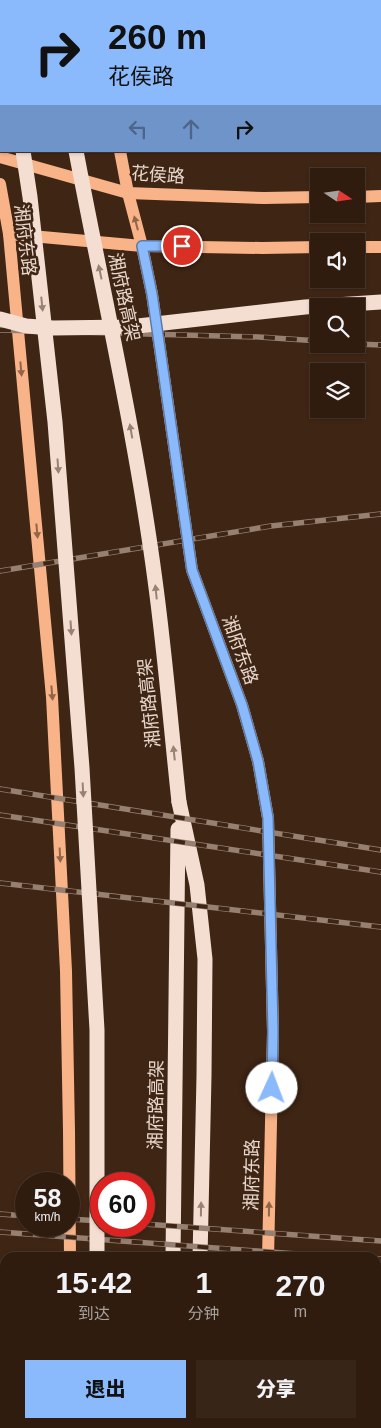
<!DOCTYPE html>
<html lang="zh">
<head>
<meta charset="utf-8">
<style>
	:root { --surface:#2f1c0f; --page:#372518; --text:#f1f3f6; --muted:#a7a19e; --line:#4a3a2f; --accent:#8bbafc }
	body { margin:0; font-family:Arial,"Noto Sans SC",sans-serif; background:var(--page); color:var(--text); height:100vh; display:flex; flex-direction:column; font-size:19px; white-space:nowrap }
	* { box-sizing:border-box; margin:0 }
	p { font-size:16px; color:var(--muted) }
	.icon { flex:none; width:28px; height:28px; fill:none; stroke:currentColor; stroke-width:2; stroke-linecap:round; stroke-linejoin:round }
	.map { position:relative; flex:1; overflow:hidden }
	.panel { position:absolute; left:0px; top:1252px; width:381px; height:176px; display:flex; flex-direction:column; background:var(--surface); border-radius:15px 15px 0 0; box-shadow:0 1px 4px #0004,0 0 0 1px var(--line) }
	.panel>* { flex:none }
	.hud { position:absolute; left:0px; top:0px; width:381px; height:152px; box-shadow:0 1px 4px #0004,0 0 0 1px var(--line); background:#8bbafc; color:#111; overflow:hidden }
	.needle { width:32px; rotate:103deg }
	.controls { position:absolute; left:310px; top:168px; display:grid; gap:10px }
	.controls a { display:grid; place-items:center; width:55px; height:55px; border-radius:0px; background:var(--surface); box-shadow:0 1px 4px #0004,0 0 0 1px var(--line); font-size:25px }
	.speed { position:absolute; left:15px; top:1172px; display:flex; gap:10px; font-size:25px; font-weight:700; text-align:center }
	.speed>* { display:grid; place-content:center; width:65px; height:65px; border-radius:50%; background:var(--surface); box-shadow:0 1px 4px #0004,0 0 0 1px var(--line); line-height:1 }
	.speed small { font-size:12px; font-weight:400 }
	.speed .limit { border:8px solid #d22; background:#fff; color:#111 }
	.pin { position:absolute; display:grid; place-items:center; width:42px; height:42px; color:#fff; margin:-21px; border:2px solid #fff; border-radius:50%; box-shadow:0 1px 5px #0007 }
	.me { position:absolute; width:55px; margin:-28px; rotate:2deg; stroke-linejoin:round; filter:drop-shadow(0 0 4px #0008) }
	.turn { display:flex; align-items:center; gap:18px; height:105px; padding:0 25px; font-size:22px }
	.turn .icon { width:65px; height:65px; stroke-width:2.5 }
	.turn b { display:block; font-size:35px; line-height:42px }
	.lanes { display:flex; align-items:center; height:48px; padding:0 25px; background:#0003; justify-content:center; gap:25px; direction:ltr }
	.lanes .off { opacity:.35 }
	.eta { display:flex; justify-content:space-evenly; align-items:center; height:85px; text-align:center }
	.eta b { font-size:30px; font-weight:800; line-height:35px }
	.button { display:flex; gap:10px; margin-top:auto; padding:10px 25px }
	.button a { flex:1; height:58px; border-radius:0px; background:var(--accent); color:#111; font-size:20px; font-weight:800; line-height:58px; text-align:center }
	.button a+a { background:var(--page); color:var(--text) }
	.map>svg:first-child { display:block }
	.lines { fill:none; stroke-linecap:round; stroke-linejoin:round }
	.major { stroke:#f8b389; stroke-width:12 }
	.highway { stroke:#f4ded2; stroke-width:15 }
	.rail-casing { stroke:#958072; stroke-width:5.5 }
	.rail { stroke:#3f2514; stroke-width:4; stroke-dasharray:11; stroke-linecap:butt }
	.highway-bridge { stroke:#f4ded2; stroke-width:15 }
	.oneway { fill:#926549 }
	.oneway2 { fill:#9a8273 }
	.route-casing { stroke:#5a79a4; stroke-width:12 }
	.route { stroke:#8bbafc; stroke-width:9 }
	.labels { text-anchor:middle; stroke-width:5; stroke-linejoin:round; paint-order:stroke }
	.street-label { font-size:18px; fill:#e8d7cc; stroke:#3f2514 }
</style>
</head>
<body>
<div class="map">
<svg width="381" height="1428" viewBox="0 0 381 1428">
	<rect width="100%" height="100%" fill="#3f2514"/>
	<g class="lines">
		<g class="major">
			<path d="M90,0V1"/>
			<path d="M120,151L128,193L142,246L152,294L192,570L242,705L258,761L268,818L273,1032L268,1258"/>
			<path d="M0,157L128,193L264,198L319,197"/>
			<path d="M0,184L9,234L52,697L66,971L69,1131L70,1258"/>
			<path d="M356,197L381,196"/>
			<path d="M9,234L142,246L262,248L319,247"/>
			<path d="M356,247H381"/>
			<path d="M63,1428V1424"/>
			<path d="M264,1428V1424"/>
		</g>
		<g class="highway">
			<path d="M0,0L1,6"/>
			<path d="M47,0V1"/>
			<path d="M179,802L197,885L205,959L204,1076L200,1258"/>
			<path d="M173,1258L178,829"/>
			<path d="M90,1428V1424"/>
			<path d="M160,1428V1424"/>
			<path d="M197,1428V1424"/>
		</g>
		<g class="rail-casing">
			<g id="rail">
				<path d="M0,330L259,337L319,341"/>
				<path d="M356,344L381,345"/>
				<path d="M0,571L271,526L381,514"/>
				<path d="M0,789L381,850"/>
				<path d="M0,815L381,872"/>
				<path d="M0,883L381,927"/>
				<path d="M0,1214L26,1216"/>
				<path d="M69,1219L101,1221"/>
				<path d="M144,1224L381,1241"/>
				<path d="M0,1232L351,1258"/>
				<path d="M376,1259H381"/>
			</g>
		</g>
		<use href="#rail" class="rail"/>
		<g class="highway-bridge">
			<path d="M23,151L30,197L55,422L82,768L97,1030V1258"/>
			<path d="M76,151C103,294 136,436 155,580C165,653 171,728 179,802"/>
			<path d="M0,319L26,326L53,328L129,327L305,307L381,302"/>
		</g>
	</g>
	<defs><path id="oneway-solid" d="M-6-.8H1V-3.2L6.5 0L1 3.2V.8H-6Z" transform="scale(1.25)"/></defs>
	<g class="oneway">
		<use href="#oneway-solid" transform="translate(136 223) rotate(-105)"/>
		<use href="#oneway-solid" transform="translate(21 369) rotate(85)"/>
		<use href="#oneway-solid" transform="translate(37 531) rotate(85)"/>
		<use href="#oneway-solid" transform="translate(52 693) rotate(85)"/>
		<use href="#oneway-solid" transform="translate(60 855) rotate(87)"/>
		<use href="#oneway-solid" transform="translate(269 1209) rotate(-89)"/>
	</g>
	<g class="oneway2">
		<use href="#oneway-solid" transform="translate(100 272) rotate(-102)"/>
		<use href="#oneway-solid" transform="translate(42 304) rotate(84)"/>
		<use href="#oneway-solid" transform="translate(131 431) rotate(-100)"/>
		<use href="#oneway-solid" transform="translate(58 466) rotate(86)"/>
		<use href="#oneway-solid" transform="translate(156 592) rotate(-96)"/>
		<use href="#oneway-solid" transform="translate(71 628) rotate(86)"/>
		<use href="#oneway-solid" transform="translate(174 753) rotate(-96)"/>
		<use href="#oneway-solid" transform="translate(83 790) rotate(87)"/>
		<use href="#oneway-solid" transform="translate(201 1209) rotate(-89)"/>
	</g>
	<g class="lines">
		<g class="route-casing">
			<path id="route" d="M182,246H142L152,294L192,570L242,705L258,761L268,818L273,1032L272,1088"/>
		</g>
		<use href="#route" class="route"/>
	</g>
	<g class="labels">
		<g class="street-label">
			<text transform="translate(158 175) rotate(4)" y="6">花侯路</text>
			<text transform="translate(25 240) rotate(83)" y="6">湘府东路</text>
			<text transform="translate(124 297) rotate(78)" y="6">湘府路高架</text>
			<text transform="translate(240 650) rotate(70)" y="6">湘府东路</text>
			<text transform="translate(149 703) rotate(-96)" y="6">湘府路高架</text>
			<text transform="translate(156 1105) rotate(-89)" y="6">湘府路高架</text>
			<text transform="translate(252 1175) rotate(-89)" y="6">湘府东路</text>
		</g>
	</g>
</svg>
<div class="controls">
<a><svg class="needle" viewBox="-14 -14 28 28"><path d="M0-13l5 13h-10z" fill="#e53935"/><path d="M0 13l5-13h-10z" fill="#a7a19e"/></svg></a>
<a><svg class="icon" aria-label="sound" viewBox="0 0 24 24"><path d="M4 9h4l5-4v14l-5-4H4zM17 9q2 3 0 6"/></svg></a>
<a><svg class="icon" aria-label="search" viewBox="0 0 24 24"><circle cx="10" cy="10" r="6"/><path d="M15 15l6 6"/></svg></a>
<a><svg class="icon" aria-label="layers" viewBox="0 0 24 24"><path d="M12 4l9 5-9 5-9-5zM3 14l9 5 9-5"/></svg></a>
</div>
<div class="speed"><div>58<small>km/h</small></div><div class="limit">60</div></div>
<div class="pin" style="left:182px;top:246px;background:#d93025"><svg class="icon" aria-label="arrive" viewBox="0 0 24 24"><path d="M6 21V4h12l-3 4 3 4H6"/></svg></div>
<svg class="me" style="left:272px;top:1088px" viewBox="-20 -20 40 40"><circle r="19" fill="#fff"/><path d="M0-13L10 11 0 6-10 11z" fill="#8bbafc"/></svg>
<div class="hud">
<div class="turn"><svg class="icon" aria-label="right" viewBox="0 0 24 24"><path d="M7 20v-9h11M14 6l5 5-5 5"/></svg><div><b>260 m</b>花侯路</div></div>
<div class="lanes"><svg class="icon off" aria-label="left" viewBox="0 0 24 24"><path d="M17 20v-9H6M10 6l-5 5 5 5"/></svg><svg class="icon off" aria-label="ahead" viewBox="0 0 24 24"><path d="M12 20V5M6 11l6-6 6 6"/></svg><svg class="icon" aria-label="right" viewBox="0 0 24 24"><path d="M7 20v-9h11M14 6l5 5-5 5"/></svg></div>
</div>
<section class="panel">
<div class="eta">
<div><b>15:42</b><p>到达</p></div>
<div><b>1</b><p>分钟</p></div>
<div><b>270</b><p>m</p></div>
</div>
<div class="button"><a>退出</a><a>分享</a></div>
</section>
</div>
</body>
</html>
